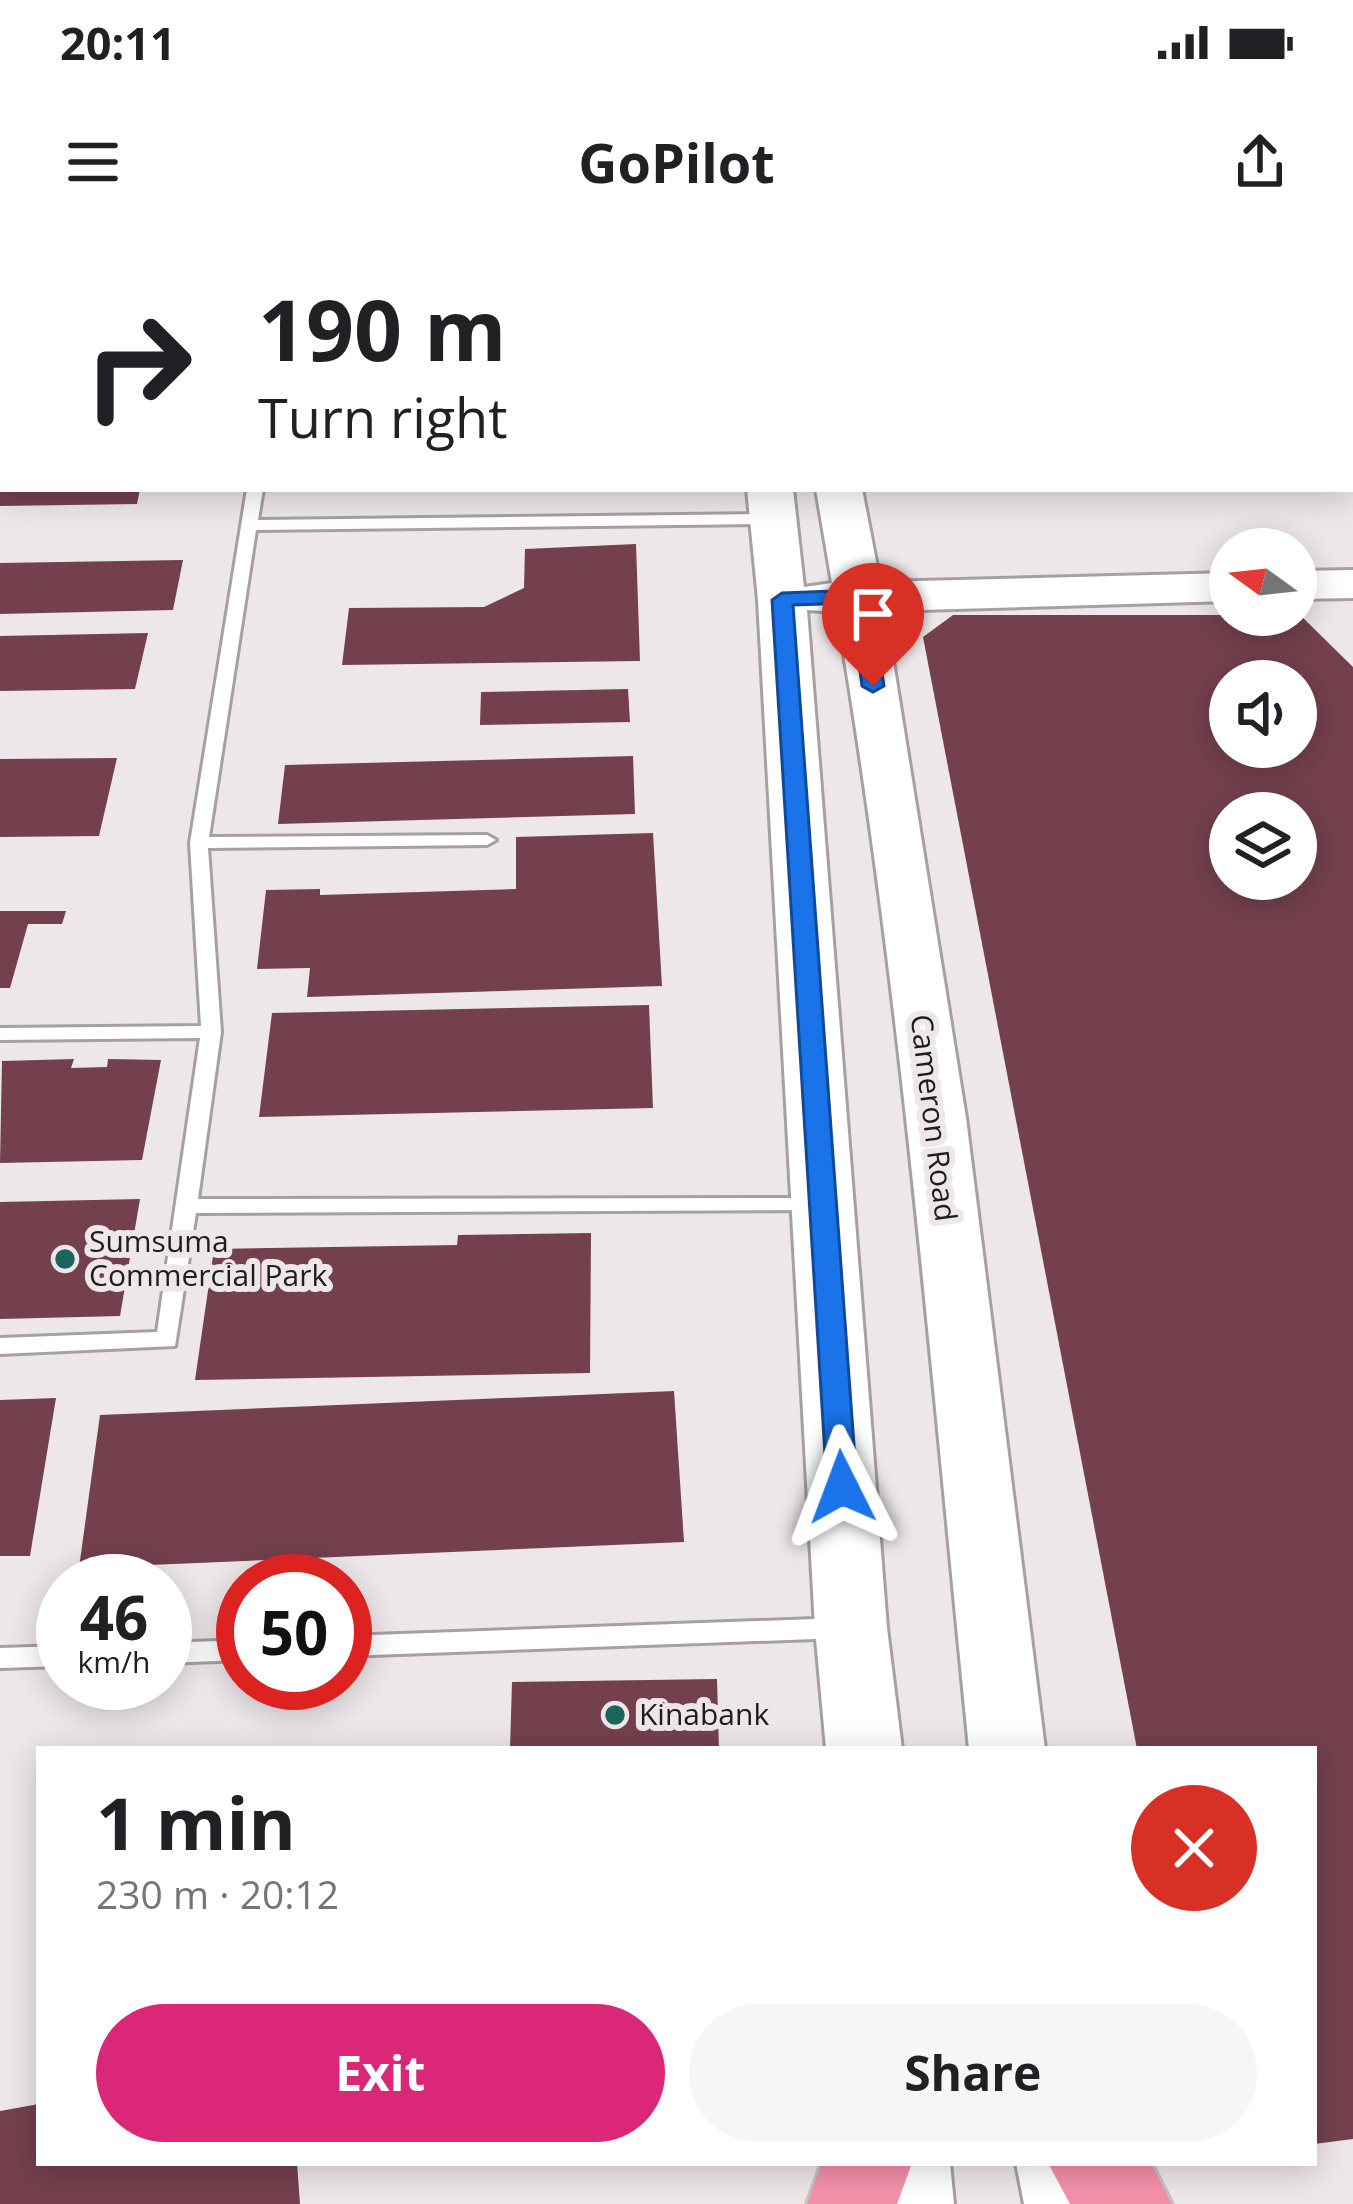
<!DOCTYPE html>
<html lang="en">
<head>
<meta charset="utf-8">
<style>
	:root { --surface:#fff; --page:#f6f6f6; --text:#202124; --muted:#757577; --accent:#db2777 }
	body { margin:0; font-family:"Open Sans",sans-serif; background:var(--page); color:var(--text); height:100vh; display:flex; flex-direction:column; font-size:45px; white-space:nowrap }
	* { box-sizing:border-box; margin:0 }
	p { font-size:39px; color:var(--muted) }
	.icon { flex:none; width:66px; height:66px; fill:none; stroke:currentColor; stroke-width:2; stroke-linecap:round; stroke-linejoin:round }
	.map { position:relative; flex:1; overflow:hidden }
	.details { position:absolute; left:36px; top:1506px; width:1281px; height:420px; display:flex; flex-direction:column; background:var(--surface); border-radius:0px; box-shadow:0 6px 30px #0003 }
	.details>* { flex:none }
	.guide { position:absolute; left:0px; top:0px; width:1353px; height:252px; box-shadow:0 6px 30px #0003; background:#fff; color:var(--text); overflow:hidden }
	.needle { width:78px; rotate:285deg }
	.tools { position:absolute; left:1209px; top:288px; display:grid; gap:24px }
	.tools a { display:grid; place-items:center; width:108px; height:108px; border-radius:50%; background:var(--surface); box-shadow:0 6px 30px #0003; font-size:60px }
	.speed { position:absolute; left:36px; top:1314px; display:flex; gap:24px; font-size:60px; font-weight:700; text-align:center }
	.speed>* { display:grid; place-content:center; width:156px; height:156px; border-radius:50%; background:var(--surface); box-shadow:0 6px 30px #0003; line-height:1 }
	.speed small { font-size:30px; font-weight:400 }
	.speed .limit { border:18px solid #d22; background:#fff; color:#111 }
	.pin { position:absolute; display:grid; place-items:center; width:102px; height:102px; color:#fff; margin:-123px -51px; border-radius:50% 50% 50% 0; rotate:-45deg; box-shadow:0 0 12px #0007 }
	.pin .icon { rotate:45deg }
	.me { position:absolute; width:132px; margin:-66px; rotate:357deg; stroke-linejoin:round; filter:drop-shadow(0 0 9px #0008) }
	.turn { display:flex; align-items:center; gap:42px; height:252px; padding:0 60px; font-size:54px }
	.turn .icon { width:156px; height:156px; stroke-width:2.5 }
	.turn b { display:block; font-size:84px; line-height:102px }
	.round { display:grid; place-items:center; flex:none; width:126px; height:126px; border-radius:63px; background:var(--page) }
	.head { display:flex; align-items:center; justify-content:space-between; height:204px; padding:0 60px }
	h1 { font-size:72px; font-weight:700; line-height:90px }
	.primary-button { display:flex; gap:24px; margin-top:auto; padding:24px 60px }
	.primary-button a { flex:1; height:138px; border-radius:72px; background:var(--accent); color:#fff; font-size:48px; font-weight:700; line-height:138px; text-align:center }
	.primary-button a+a { background:var(--page); color:var(--text) }
	.status { display:flex; justify-content:space-between; align-items:center; height:84px; padding:0 60px; background:var(--surface); direction:ltr }
	.status svg { height:33px; fill:currentColor }
	header { display:flex; justify-content:space-between; align-items:center; height:156px; padding:0 60px; background:var(--surface); font-size:54px; font-weight:700 }
	.map>svg:first-child { display:block }
	.building { fill:#74404e; fill-rule:evenodd }
	.lines { fill:none; stroke-linecap:round; stroke-linejoin:round }
	.lane-casing { stroke:#a6a0a1; stroke-width:6 }
	.street-casing { stroke:#a6a0a1; stroke-width:6 }
	.secondary-casing { stroke:#a6a0a1; stroke-width:6 }
	.highway-casing { stroke:#c4c4c4; stroke-width:6 }
	.lane { fill:#fff; fill-rule:evenodd }
	.street { fill:#fff; fill-rule:evenodd }
	.secondary { fill:#fff; fill-rule:evenodd }
	.highway { fill:#f590ab; fill-rule:evenodd }
	.route { fill:#1a73e8; stroke:#114b97; stroke-width:3 }
	.poi-dot { fill:#1b655c; stroke:#eee7e9; stroke-width:4.5 }
	.labels { text-anchor:middle; stroke-width:12; stroke-linejoin:round; paint-order:stroke }
	.street-label { font-size:30px; fill:#1e1c1d; stroke:#eee7e9 }
	.poi-label { font-size:30px; fill:#1e1c1d; stroke:#eee7e9; text-anchor:start }
</style>
</head>
<body>
<div class="status"><b>20:11</b><svg viewBox="0 0 49 12"><path d="M0 12V9h3v3zM5 12V6h3v6zM10 12V3h3v9zM15 12V0h3v12zM26 1h20v11H26zM47 4h2v5h-2z"/></svg></div>
<header><svg class="icon" aria-label="menu" viewBox="0 0 24 24"><path d="M4 6h16M4 12h16M4 18h16"/></svg>GoPilot<svg class="icon" aria-label="share" viewBox="0 0 24 24"><path d="M12 15V3M7 8l5-5 5 5M5 13v7h14v-7"/></svg></header>
<div class="map">
<svg width="1353" height="1964" viewBox="0 0 1353 1964">
	<rect width="100%" height="100%" fill="#eee7e9"/>
	<g class="building">
		<path d="M0,249H140L137,264L0,266Z"/>
		<path d="M636,304L640,421L342,425L349,368L484,367L524,348L525,309Z"/>
		<path d="M183,320L173,370L0,374V323Z"/>
		<path d="M1296,371L1353,427V1899L1314,1904V1509H1137L923,397L953,375H1296ZM1230,441H1296V507H1230ZM1230,573H1296V639H1230Z"/>
		<path d="M148,393L135,449L0,451V396Z"/>
		<path d="M628,449L630,482L480,485L481,452Z"/>
		<path d="M633,516L635,574L278,584L285,525Z"/>
		<path d="M117,518L99,596L0,597V519Z"/>
		<path d="M653,593L662,746L307,757L310,728L257,729L266,650L320,649V655L516,649V597Z"/>
		<path d="M0,671H66L62,684H28L10,748H0Z"/>
		<path d="M649,765L653,868L259,877L272,773Z"/>
		<path d="M74,819L71,828L107,827L108,819L161,820L142,920L0,923L2,821Z"/>
		<path d="M140,959L120,1076L0,1079V962Z"/>
		<path d="M591,993L590,1133L195,1140L214,1009L457,1005L458,995Z"/>
		<path d="M674,1151L684,1302L79,1328L100,1175Z"/>
		<path d="M56,1158L30,1316H0V1160Z"/>
		<path d="M717,1439L719,1509H510L512,1442Z"/>
		<path d="M39,1864V1923H297L300,1964H0V1871Z"/>
	</g>
	<g class="lines">
		<g class="lane-casing">
			<g id="lane">
				<path d="M3,90V98L0,99V91Z"/>
				<path d="M247,249H263L258,280L774,274L782,279L774,284L256,290L209,597L487,595L496,600L487,605L208,608L221,792L198,959L819,958L826,960L829,965L826,970L196,973L175,1106L0,1114V1098L157,1092L200,798L0,800V788L201,786L190,603Z"/>
				<path d="M842,1378L851,1381L854,1388L851,1395L842,1398L345,1416V1396Z"/>
				<path d="M243,1400V1420L165,1423V1403Z"/>
				<path d="M63,1406V1426L0,1428V1408Z"/>
			</g>
		</g>
		<g class="street-casing">
			<g id="street">
				<rect x="1313" y="0" width="28" height="3"/>
				<path d="M1350,202L1353,203V226L1350,225Z"/>
			</g>
		</g>
		<g class="secondary-casing">
			<g id="secondary">
				<path d="M713,0H753L754,3H714Z"/>
				<path d="M780,0H820L821,3H781Z"/>
				<path d="M747,249H793L804,347L832,343L816,249H862L880,342L1230,333V361L885,371L966,878L1045,1509H969C931,1130 901,748 837,372L807,370L887,1388L902,1509H826L815,1388L758,360Z"/>
				<path d="M1353,330V358L1296,359V331Z"/>
				<path d="M864,1923H950L954,1964H868Z"/>
				<path d="M1016,1923H1102L1110,1964H1024Z"/>
			</g>
		</g>
		<g class="highway-casing">
			<g id="highway">
				<path d="M822,1923H912L897,1964H807Z"/>
				<path d="M1048,1923H1151L1172,1964H1070Z"/>
			</g>
		</g>
		<use href="#lane" class="lane"/>
		<use href="#street" class="street"/>
		<use href="#secondary" class="secondary"/>
		<use href="#highway" class="highway"/>
	</g>
	<path class="route" d="M860,350L870,356L884,446L873,452L862,446L851,363L793,365L857,1247L853,1256H831L827,1247L772,360L782,353Z"/>
	<g class="poi-dot">
		<circle cx="65" cy="1019" r="12"/>
		<circle cx="615" cy="1475" r="12"/>
	</g>
	<g class="labels">
		<g class="street-label">
			<text transform="translate(933 878) rotate(83)" y="10">Cameron Road</text>
		</g>
		<g class="poi-label">
			<text x="89" y="1012">Sumsuma<tspan x="89" dy="34">Commercial Park</tspan></text>
			<text x="639" y="1485">Kinabank</text>
		</g>
	</g>
</svg>
<div class="tools">
<a><svg class="needle" viewBox="-14 -14 28 28"><path d="M0-13l5 13h-10z" fill="#e53935"/><path d="M0 13l5-13h-10z" fill="#757577"/></svg></a>
<a><svg class="icon" aria-label="sound" viewBox="0 0 24 24"><path d="M4 9h4l5-4v14l-5-4H4zM17 9q2 3 0 6"/></svg></a>
<a><svg class="icon" aria-label="layers" viewBox="0 0 24 24"><path d="M12 4l9 5-9 5-9-5zM3 14l9 5 9-5"/></svg></a>
</div>
<div class="speed"><div>46<small>km/h</small></div><div class="limit">50</div></div>
<div class="pin" style="left:873px;top:446px;background:#d93025"><svg class="icon" aria-label="arrive" viewBox="0 0 24 24"><path d="M6 21V4h12l-3 4 3 4H6"/></svg></div>
<svg class="me" style="left:842px;top:1247px" viewBox="-20 -20 40 40"><path d="M0-17L14 15 0 8-14 15z" fill="#1a73e8" stroke="#fff" stroke-width="4"/></svg>
<div class="guide">
<div class="turn"><svg class="icon" aria-label="right" viewBox="0 0 24 24"><path d="M7 20v-9h11M14 6l5 5-5 5"/></svg><div><b>190 m</b>Turn right</div></div>
</div>
<section class="details">
<div class="head"><div><h1>1 min</h1><p>230 m · 20:12</p></div><a class="round" style="background:#d93025;color:#fff"><svg class="icon" aria-label="close" viewBox="0 0 24 24"><path d="M6 6l12 12M18 6L6 18"/></svg></a></div>
<div class="primary-button"><a>Exit</a><a>Share</a></div>
</section>
</div>
</body>
</html>
